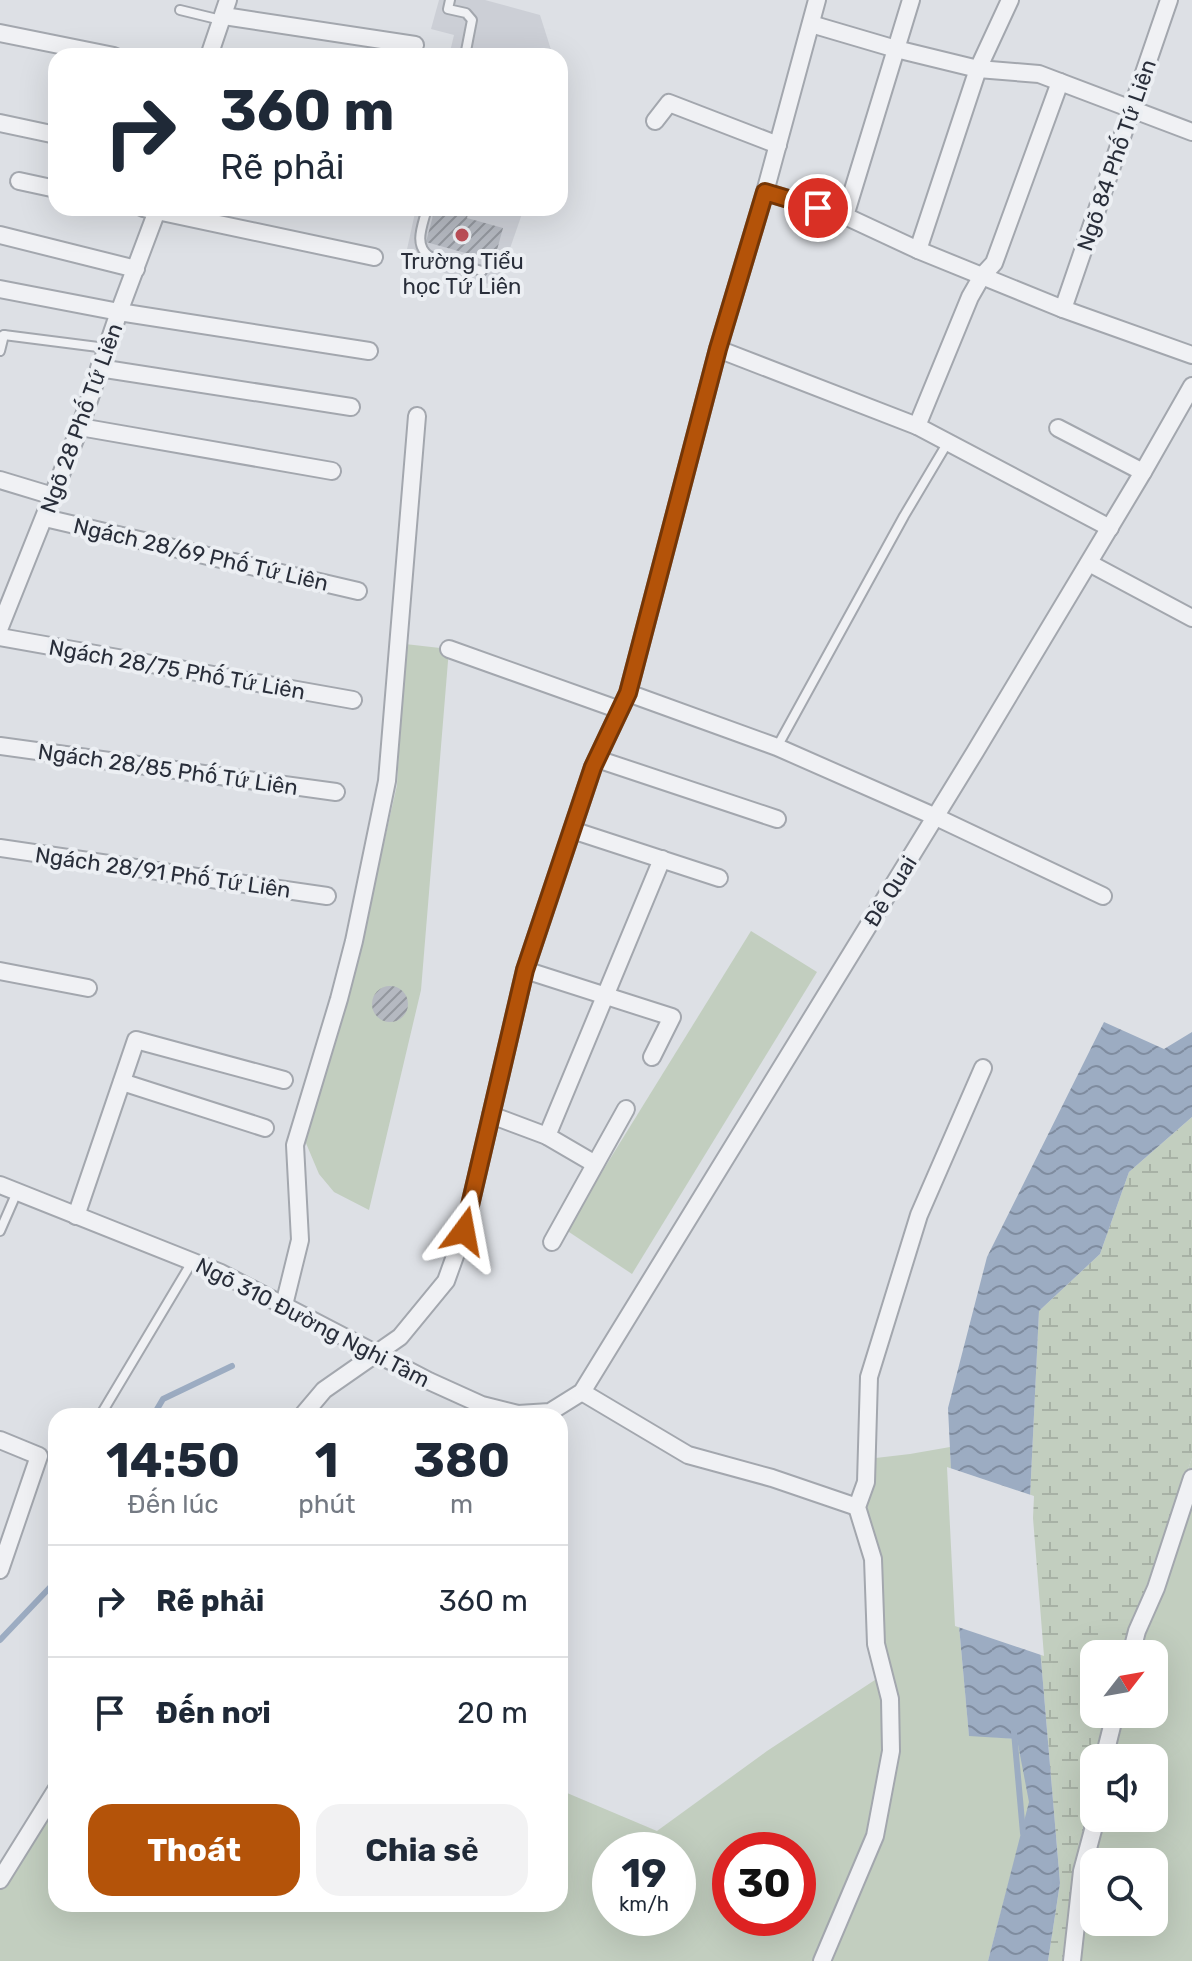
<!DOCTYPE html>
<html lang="vi">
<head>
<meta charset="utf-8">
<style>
	:root { --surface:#fff; --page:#f2f2f3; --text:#1f2937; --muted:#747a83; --line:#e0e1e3; --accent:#b45309 }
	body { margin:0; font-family:Rubik,sans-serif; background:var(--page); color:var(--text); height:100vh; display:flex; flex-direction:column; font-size:30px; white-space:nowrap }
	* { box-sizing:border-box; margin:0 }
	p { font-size:26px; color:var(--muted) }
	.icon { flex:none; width:44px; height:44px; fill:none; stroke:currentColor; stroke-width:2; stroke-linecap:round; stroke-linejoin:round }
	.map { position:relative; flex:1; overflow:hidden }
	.details { position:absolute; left:48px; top:1408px; width:520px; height:504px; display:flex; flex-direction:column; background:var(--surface); border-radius:24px; box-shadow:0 8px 32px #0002 }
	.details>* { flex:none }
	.hud { position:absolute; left:48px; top:48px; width:520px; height:168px; border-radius:24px; box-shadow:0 8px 32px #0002; background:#fff; color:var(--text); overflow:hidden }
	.needle { width:52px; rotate:59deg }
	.tools { position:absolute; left:1080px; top:1640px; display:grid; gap:16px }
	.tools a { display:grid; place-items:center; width:88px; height:88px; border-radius:16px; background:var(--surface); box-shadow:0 8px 32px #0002; font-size:40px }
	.speed { position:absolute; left:592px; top:1832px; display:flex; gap:16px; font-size:40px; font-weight:700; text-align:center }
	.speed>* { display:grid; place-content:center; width:104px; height:104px; border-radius:50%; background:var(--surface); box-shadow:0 8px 32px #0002; line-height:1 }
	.speed small { font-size:20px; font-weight:400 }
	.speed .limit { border:12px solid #d22; background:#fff; color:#111 }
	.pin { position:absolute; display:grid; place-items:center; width:68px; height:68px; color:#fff; margin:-34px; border:4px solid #fff; border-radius:50%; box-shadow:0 2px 8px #0007 }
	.me { position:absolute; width:88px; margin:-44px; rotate:13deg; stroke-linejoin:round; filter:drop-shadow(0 0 6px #0008) }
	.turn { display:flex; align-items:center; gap:28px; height:168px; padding:0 40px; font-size:36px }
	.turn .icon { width:104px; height:104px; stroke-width:2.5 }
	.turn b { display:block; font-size:56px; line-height:68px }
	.eta { display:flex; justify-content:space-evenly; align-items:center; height:136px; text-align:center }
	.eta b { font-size:48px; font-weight:700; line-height:56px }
	.button { display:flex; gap:16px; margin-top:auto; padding:16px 40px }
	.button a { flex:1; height:92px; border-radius:24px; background:var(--accent); color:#fff; font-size:32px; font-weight:700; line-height:92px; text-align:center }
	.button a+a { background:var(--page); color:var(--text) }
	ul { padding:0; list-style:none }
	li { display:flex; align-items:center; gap:24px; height:112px; padding:0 40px; border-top:2px solid var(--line) }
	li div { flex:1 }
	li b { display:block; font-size:30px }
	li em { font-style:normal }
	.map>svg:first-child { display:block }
	.built { fill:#cccfd6 }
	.wetland { fill:url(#wetland-marsh) }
	.green { fill:#c2cebf; fill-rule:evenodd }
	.water { fill:url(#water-waves) }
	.pier { fill:#dde0e5 }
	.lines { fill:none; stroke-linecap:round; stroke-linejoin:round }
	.stream { stroke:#9cacc2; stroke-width:6 }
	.building { fill:url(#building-hatch) }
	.service-casing { stroke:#a3a7ae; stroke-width:12 }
	.minor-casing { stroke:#a3a7ae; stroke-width:20 }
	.service { stroke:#f0f1f4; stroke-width:8 }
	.minor { stroke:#f0f1f4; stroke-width:16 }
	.route-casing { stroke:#753606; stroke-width:20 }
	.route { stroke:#b45309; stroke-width:14 }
	.poi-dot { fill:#be4f58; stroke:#eceff3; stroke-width:3 }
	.labels { text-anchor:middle; stroke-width:8; stroke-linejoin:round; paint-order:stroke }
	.street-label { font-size:22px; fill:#292e3a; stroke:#eceff3 }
	.poi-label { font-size:22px; fill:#292e3a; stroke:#eceff3 }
</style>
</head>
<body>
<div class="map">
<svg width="1192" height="1961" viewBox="0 0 1192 1961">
	<defs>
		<pattern id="wetland-marsh" width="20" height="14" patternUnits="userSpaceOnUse" patternTransform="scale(2)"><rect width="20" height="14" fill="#c2cebf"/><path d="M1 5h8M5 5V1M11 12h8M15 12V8" fill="none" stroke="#a7b1a5"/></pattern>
		<pattern id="water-waves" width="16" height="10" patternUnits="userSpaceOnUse" patternTransform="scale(2)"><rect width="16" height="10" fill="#9cacc2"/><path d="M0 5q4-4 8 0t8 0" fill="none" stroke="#7f8c9f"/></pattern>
		<pattern id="building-hatch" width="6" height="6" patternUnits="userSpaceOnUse" patternTransform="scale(2)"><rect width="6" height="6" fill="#b5b9c1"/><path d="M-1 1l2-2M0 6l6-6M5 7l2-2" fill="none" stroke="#93979e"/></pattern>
	</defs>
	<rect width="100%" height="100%" fill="#dde0e5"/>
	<g class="built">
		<path d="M439,0H485L540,15L553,56H449L454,35L431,29Z"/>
		<path d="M416,208H524L497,286L404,263Z"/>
	</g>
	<path class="wetland" d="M1192,1117V1458L1132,1626L1125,1654H1094V1714H1110L1099,1758H1094V1776L1067,1961H1048L1060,1883L1029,1518L1039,1311L1100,1254L1129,1172Z"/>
	<g class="green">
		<path d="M405,644L449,649L421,990L369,1210L334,1192L319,1174L300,1129L350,972L361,944L397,785Z"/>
		<path d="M751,931L817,972L632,1274L566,1230Z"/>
		<path d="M950,1447L958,1615L969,1735L1018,1739L1030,1802L988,1961H816L882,1799L871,1821L814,1961H0V1878L56,1788V1904H560V1790L657,1831L767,1751L884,1674L873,1559L857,1507L867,1459L910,1454ZM610,1850H678V1918H610ZM730,1850H798V1918H730Z"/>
		<path d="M1192,1458V1961H1067L1094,1776V1818H1154V1758H1099L1110,1714H1154V1654H1125L1132,1626ZM1094,1862H1154V1922H1094Z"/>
	</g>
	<path class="water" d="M1104,1022L1164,1049L1192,1032V1117L1129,1172L1100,1254L1039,1311L1029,1518L1060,1883L1048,1961H988L1029,1802L1017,1739L969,1736L958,1615L948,1408L987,1257Z"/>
	<path class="pier" d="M947,1467L1034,1496L1033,1518L1044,1656L955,1626Z"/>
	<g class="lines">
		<g class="stream">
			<path d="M153,1416L163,1399L232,1366"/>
			<path d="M0,1640L56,1581"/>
			<path d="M1014,1732L1023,1833"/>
		</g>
	</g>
	<g class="building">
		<path d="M435,208H470L467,218L503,228L494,261L426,242Z"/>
		<circle cx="390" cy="1004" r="18"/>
	</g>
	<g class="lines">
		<g class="service-casing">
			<g id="service">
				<path d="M450,0L448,9L466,13L472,20L465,56"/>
				<path d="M180,10L221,20"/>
				<path d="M427,208C423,225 413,244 429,256L482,271"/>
				<path d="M0,337L4,335L106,348"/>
				<path d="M0,351L4,335"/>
				<path d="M777,747L904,516L948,442"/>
				<path d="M0,1231L17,1192"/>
				<path d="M100,1416L192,1262"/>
			</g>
		</g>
		<g class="minor-casing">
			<g id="minor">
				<path d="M224,16L415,45"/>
				<path d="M811,24L896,49L978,69L1039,74L1192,132"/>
				<path d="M0,33L114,56"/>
				<path d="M209,56L228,0"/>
				<path d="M655,121L669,103L778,145"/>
				<path d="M0,123L56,135"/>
				<path d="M19,181L56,189"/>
				<path d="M765,192L845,216L918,250L1063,309L1192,355"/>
				<path d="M143,208L374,257"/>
				<path d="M845,216L911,0"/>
				<path d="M0,235L136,269"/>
				<path d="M918,250L978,69L1010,0"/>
				<path d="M0,289L119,312L369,351"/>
				<path d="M1063,309L1169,0"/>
				<path d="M718,349L917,426L1110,528"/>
				<path d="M99,368L351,407"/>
				<path d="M917,426L970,297L982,276L994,263L1060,82"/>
				<path d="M80,427L332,471"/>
				<path d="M1058,428L1143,472"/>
				<path d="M0,480L53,496"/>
				<path d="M45,518L358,591"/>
				<path d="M1089,563L1192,618"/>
				<path d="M0,627L80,427L119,312L158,208"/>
				<path d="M0,637L353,700"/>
				<path d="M449,649L620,710"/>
				<path d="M628,693L777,747L936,817L1103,896"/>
				<path d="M0,746L336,792"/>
				<path d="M597,759L777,819"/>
				<path d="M572,830L719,878"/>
				<path d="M0,848L327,896"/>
				<path d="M525,970L672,1017L652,1057"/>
				<path d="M0,971L88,988"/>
				<path d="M122,1082L265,1128"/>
				<path d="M491,1115L547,1136L595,1164"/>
				<path d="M547,1136L662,859"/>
				<path d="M0,1185L221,1273L429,1381L482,1405L518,1414L550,1412L582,1392L975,752L1143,472L1192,386"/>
				<path d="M76,1216L136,1040L284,1080"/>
				<path d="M552,1242L626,1109"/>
				<path d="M284,1305L300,1240L295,1145L339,999L354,941L387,781L417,416"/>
				<path d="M582,1392L688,1455L772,1478L857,1507"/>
				<path d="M302,1416L324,1390L400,1337L446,1281L464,1231L525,970L593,767L628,693L718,349L765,192L817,0"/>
				<path d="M0,1440L39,1456L0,1570"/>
				<path d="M1131,1654L1137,1631L1156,1588L1192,1478"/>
				<path d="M1104,1758L1115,1714"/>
				<path d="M0,1880L56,1790"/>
				<path d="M822,1961L875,1836L891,1751L890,1699L876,1644L873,1559L857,1507L866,1482L869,1377L919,1215L983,1068"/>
				<path d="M1072,1961L1082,1871L1093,1830L1094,1803"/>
			</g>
		</g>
		<use href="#service" class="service"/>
		<use href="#minor" class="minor"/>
	</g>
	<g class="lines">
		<g class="route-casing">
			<path id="route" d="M464,1231L525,970L593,767L628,693L718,349L765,192L818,208"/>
		</g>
		<use href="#route" class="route"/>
	</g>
	<circle class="poi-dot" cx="462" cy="235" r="8"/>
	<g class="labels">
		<g class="street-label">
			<text transform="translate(1116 155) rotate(-71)" y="8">Ngõ 84 Phố Tứ Liên</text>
			<text transform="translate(81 418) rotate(-70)" y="8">Ngõ 28 Phố Tứ Liên</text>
			<text transform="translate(201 554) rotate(13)" y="8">Ngách 28/69 Phố Tứ Liên</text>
			<text transform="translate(177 669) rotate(10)" y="8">Ngách 28/75 Phố Tứ Liên</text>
			<text transform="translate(168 769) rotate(8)" y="8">Ngách 28/85 Phố Tứ Liên</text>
			<text transform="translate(163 872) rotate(8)" y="8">Ngách 28/91 Phố Tứ Liên</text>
			<text transform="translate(890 891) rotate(-58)" y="8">Đê Quai</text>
			<text transform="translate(313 1322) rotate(27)" y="8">Ngõ 310 Đường Nghi Tàm</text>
		</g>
		<g class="poi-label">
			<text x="462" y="269">Trường Tiểu<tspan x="462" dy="25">học Tứ Liên</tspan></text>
		</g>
	</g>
</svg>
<div class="tools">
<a><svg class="needle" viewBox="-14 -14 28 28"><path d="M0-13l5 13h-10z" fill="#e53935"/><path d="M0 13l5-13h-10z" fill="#747a83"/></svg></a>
<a><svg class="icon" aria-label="sound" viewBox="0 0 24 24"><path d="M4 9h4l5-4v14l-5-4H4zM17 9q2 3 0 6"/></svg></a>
<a><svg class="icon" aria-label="search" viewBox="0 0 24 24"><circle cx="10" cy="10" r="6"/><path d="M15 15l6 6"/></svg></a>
</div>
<div class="speed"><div>19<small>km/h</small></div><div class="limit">30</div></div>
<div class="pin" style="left:818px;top:208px;background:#d93025"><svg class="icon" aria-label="arrive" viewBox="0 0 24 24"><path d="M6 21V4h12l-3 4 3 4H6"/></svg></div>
<svg class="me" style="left:464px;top:1231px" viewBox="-20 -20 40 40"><path d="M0-17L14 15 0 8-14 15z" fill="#b45309" stroke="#fff" stroke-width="4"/></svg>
<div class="hud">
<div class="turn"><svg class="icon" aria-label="right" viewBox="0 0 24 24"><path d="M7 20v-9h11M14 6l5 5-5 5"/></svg><div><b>360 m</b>Rẽ phải</div></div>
</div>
<section class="details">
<div class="eta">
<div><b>14:50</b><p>Đến lúc</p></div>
<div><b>1</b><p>phút</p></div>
<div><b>380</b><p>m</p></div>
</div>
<ul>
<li><svg class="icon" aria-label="right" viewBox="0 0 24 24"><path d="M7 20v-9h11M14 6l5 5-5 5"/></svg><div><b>Rẽ phải</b></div><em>360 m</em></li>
<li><svg class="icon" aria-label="arrive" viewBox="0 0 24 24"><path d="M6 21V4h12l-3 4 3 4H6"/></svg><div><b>Đến nơi</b></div><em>20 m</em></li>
</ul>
<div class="button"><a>Thoát</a><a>Chia sẻ</a></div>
</section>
</div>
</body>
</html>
